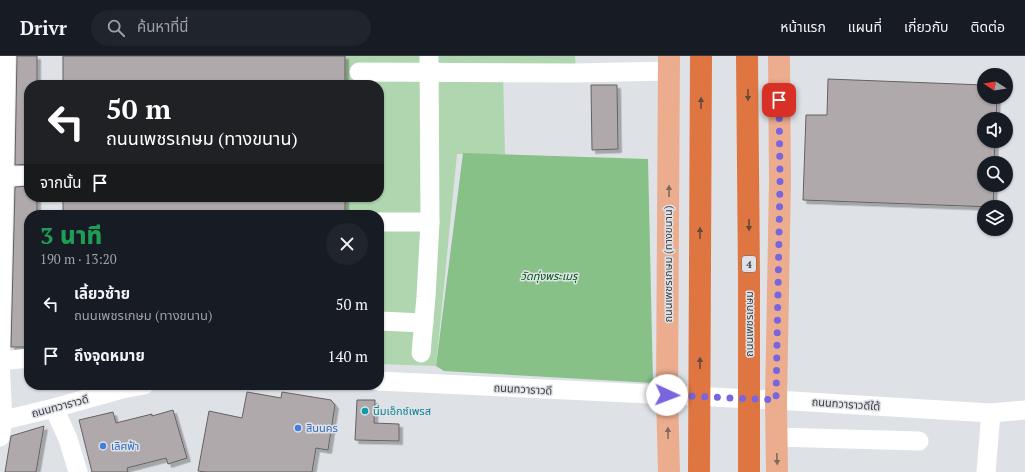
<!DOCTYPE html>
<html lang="th">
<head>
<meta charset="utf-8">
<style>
	:root { --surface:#171b24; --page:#20242c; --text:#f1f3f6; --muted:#9ea1a6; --line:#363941 }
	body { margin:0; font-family:"PT Serif","Noto Sans Thai",serif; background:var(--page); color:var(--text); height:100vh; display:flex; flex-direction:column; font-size:15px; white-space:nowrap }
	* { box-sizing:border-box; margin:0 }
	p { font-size:13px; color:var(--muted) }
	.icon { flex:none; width:22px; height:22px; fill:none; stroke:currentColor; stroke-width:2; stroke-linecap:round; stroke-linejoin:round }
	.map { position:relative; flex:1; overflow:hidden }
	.side { position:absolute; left:24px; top:154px; width:360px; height:180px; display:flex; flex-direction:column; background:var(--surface); border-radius:16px; box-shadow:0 1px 3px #0004 }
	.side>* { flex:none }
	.banner { position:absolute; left:24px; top:24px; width:360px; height:122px; border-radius:16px; box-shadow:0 1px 3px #0004; background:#202124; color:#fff; overflow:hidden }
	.needle { width:26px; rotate:282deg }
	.buttons { position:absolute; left:977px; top:12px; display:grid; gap:8px }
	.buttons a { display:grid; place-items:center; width:36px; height:36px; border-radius:50%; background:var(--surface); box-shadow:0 1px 3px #0004; font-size:20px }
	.pin { position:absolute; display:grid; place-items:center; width:34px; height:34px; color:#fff; margin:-17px; border-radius:8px; box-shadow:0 2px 6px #0006 }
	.me { position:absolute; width:44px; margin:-22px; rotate:92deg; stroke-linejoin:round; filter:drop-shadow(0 0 3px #0008) }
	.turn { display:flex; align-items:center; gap:14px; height:84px; padding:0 16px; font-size:18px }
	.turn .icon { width:52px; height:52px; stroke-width:2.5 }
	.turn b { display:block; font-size:28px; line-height:34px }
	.then { display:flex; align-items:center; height:38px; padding:0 16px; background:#0003; gap:8px; font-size:15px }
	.round { display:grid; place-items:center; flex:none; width:42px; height:42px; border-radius:21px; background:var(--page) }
	.overview { display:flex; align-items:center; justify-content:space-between; height:68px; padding:0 16px }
	h1 { font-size:24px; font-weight:800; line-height:30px; color:#1e9e55 }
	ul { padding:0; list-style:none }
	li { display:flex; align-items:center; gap:12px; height:52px; padding:0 16px }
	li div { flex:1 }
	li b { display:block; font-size:15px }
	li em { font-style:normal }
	header { display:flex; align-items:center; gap:24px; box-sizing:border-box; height:56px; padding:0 20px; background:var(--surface); border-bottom:1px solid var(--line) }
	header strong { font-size:19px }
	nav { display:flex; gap:22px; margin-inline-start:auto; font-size:14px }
	.search { width:280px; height:36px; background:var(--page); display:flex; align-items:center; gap:10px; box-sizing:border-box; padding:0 14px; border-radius:22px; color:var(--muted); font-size:15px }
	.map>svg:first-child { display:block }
	.green { fill:#afd6af }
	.forest { fill:#87c188 }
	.building { fill:#afa9ab; stroke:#656062; filter:url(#shadow) }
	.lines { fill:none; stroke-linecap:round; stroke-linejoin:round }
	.minor { stroke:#fff; stroke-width:19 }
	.major { stroke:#ecad8e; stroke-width:22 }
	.highway { stroke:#df7642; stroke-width:22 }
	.oneway { fill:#634a3f }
	.oneway2 { fill:#81695e }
	.route { stroke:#7865e0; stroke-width:7; stroke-dasharray:0 12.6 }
	.culture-dot { fill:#0f9aa8; stroke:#dee2e7; stroke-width:1.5 }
	.shop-dot { fill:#3f7fe0; stroke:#dee2e7; stroke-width:1.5 }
	.labels { text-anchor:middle; stroke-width:3; stroke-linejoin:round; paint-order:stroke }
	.shield { fill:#dee2e7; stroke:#6b6e71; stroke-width:1 }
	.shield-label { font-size:10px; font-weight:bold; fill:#3a3c3e }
	.street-label { font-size:11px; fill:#3a3c3e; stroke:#dee2e7 }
	.park-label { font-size:11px; font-style:italic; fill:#005b13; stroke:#dee2e7 }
	.culture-label { font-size:11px; fill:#0d838f; stroke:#dee2e7; text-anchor:start }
	.shop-label { font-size:11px; fill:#366cbe; stroke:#dee2e7; text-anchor:start }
</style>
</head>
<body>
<header>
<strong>Drivr</strong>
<div class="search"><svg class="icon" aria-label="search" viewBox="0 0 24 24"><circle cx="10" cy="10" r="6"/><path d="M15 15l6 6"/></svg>ค้นหาที่นี่</div>
<nav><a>หน้าแรก</a><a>แผนที่</a><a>เกี่ยวกับ</a><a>ติดต่อ</a></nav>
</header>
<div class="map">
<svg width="1025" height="416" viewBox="0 0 1025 416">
	<defs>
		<filter id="shadow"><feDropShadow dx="3.5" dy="3.5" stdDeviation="0" flood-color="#0004"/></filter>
	</defs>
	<rect width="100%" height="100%" fill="#dee2e7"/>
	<path class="green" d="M345,0H575L576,17L503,16L505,98H457L436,310L379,308V159H345V141H379V29H345Z"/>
	<path class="forest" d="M463,97L648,103L653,327L444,315L436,310Z"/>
	<g class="building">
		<path d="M17,0H37V29H29V108L15,109Z"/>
		<rect x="63" y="0" width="282" height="29"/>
		<path d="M828,23L984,29V41H997L996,63H984V85H995L994,107H984V129H994L993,151L803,144L806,59H827Z"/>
		<path d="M591,29H617L618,93L592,94Z"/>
		<path d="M29,130V141H37V159H29V291H11L15,131Z"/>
		<rect x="63" y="141" width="282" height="18"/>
		<path d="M247,336L281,342L282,336L331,344L335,349L328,394L316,392L312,416H206L198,415L209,355L242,362Z"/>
		<path d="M357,344H375L374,367L399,368V385L355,384Z"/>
		<path d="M173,354L187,402L168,408L166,402L127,412L128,416H92L79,364L113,356L116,367L152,358V360Z"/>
		<path d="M44,370L36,416H5L11,380Z"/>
	</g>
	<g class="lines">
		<g class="minor">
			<path d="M359,16L576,17L669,15"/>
			<path d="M0,121L29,119"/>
			<path d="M379,166H430"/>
			<path d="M379,265L424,267"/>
			<path d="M421,297L426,241L430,166L429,0"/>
			<path d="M0,305L29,302"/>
			<path d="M379,325L776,344L991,357L1025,354"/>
			<path d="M54,352L68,383L78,416"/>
			<path d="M0,365L54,352L122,333L144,329"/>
			<path d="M0,381L3,364L0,305L4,121L6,0"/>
			<path d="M776,381L919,385"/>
			<path d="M986,416L991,357"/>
		</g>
		<g class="major">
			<path d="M669,416L667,339L669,0"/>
			<path d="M777,416L776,344L780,125L779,0"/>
		</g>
		<g class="highway">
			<path d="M747,0L749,221V416"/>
			<path d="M699,416L701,0"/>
		</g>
	</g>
	<defs><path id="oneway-solid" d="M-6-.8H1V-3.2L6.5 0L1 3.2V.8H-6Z"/></defs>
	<g class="oneway">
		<use href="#oneway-solid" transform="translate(748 39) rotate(90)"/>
		<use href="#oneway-solid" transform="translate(701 47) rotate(-90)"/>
		<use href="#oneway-solid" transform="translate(749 169) rotate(90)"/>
		<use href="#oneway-solid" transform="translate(700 177) rotate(-90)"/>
		<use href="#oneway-solid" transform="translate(700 307) rotate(-90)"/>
	</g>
	<g class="oneway2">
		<use href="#oneway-solid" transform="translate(669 135) rotate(-90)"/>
		<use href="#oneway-solid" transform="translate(668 377) rotate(-91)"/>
		<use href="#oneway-solid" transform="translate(777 403) rotate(88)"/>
	</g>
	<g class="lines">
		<path class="route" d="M667,339L776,344L780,125L779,44"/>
	</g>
	<circle class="culture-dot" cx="365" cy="355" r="4"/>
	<g class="shop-dot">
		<circle cx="298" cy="372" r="4"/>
		<circle cx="103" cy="390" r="4"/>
	</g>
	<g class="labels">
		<rect class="shield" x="742" y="200" width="14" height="16" rx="3"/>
		<g class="shield-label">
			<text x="749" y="212">4</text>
		</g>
		<g class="street-label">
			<text transform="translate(668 208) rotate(-90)" y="4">ถนนเพชรเกษม (ทางขนาน)</text>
			<text transform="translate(749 268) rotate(-90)" y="4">ถนนเพชรเกษม</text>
			<text transform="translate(523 333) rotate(3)" y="4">ถนนทวาราวดี</text>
			<text transform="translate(846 348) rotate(4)" y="4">ถนนทวาราวดีใต้</text>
			<text transform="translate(60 350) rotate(-15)" y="4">ถนนทวาราวดี</text>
		</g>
		<g class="park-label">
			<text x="549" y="224">วัดทุ่งพระเมรุ</text>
		</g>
		<g class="culture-label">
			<text x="373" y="359">นิ่มเอ็กซ์เพรส</text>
		</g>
		<g class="shop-label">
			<text x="306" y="376">สินนคร</text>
			<text x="111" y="394">เลิศฟ้า</text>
		</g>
	</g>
</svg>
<div class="buttons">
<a><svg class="needle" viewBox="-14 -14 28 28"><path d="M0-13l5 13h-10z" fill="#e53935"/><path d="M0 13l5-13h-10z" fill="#9ea1a6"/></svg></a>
<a><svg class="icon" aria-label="sound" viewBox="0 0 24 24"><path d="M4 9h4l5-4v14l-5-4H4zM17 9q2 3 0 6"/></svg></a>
<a><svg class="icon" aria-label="search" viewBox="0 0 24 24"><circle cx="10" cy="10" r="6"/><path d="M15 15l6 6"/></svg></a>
<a><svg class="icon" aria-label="layers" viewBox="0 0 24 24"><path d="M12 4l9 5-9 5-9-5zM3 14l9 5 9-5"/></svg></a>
</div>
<div class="pin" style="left:779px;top:44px;background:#d93025"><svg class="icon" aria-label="arrive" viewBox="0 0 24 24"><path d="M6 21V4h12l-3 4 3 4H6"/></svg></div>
<svg class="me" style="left:667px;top:339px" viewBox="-20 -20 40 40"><circle r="19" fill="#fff"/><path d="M0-13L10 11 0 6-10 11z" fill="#7865e0"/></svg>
<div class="banner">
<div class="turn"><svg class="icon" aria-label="left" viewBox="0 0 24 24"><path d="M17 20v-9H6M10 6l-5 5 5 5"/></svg><div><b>50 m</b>ถนนเพชรเกษม (ทางขนาน)</div></div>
<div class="then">จากนั้น<svg class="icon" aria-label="arrive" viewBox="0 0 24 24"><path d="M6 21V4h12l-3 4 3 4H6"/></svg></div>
</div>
<section class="side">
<div class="overview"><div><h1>3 นาที</h1><p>190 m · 13:20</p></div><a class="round"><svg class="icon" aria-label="close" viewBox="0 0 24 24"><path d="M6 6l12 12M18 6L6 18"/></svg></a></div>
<ul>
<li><svg class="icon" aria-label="left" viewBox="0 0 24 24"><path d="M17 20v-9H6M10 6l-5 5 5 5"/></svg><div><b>เลี้ยวซ้าย</b><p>ถนนเพชรเกษม (ทางขนาน)</p></div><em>50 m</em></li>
<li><svg class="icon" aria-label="arrive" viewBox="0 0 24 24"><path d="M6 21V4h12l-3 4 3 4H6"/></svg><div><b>ถึงจุดหมาย</b></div><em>140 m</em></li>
</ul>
</section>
</div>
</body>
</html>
